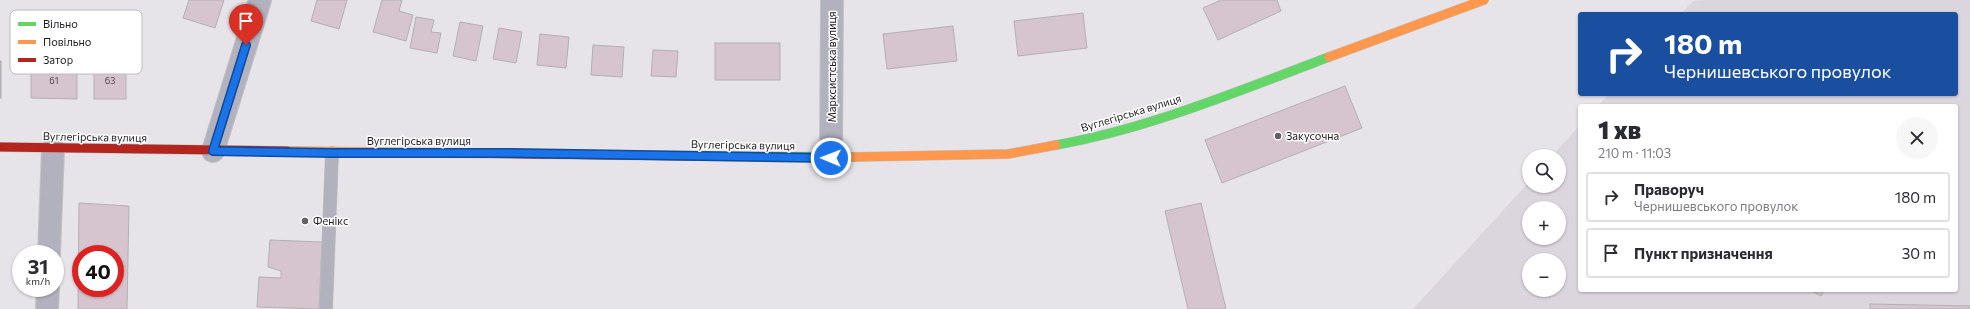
<!DOCTYPE html>
<html lang="uk">
<head>
<meta charset="utf-8">
<style>
	:root { --surface:#fff; --page:#f7f7f7; --text:#2b2b33; --muted:#7c7c81; --line:#e1e1e2 }
	body { margin:0; font-family:Commissioner,sans-serif; background:var(--page); color:var(--text); height:100vh; display:flex; flex-direction:column; font-size:15px; white-space:nowrap }
	* { box-sizing:border-box; margin:0 }
	p { font-size:13px; color:var(--muted) }
	.icon { flex:none; width:22px; height:22px; fill:none; stroke:currentColor; stroke-width:2; stroke-linecap:round; stroke-linejoin:round }
	.map { position:relative; flex:1; overflow:hidden }
	.drawer { position:absolute; left:1578px; top:104px; width:380px; height:188px; display:flex; flex-direction:column; background:var(--surface); border-radius:4px; box-shadow:0 1px 3px #0004 }
	.drawer>* { flex:none }
	.top-card { position:absolute; left:1578px; top:12px; width:380px; height:84px; border-radius:4px; box-shadow:0 1px 3px #0004; background:#1a4fa0; color:#fff; overflow:hidden }
	.controls { position:absolute; left:1522px; top:149px; display:grid; gap:8px }
	.controls a { display:grid; place-items:center; width:44px; height:44px; border-radius:50%; background:var(--surface); box-shadow:0 1px 3px #0004; font-size:20px }
	.speed { position:absolute; left:12px; top:245px; display:flex; gap:8px; font-size:20px; font-weight:700; text-align:center }
	.speed>* { display:grid; place-content:center; width:52px; height:52px; border-radius:50%; background:var(--surface); box-shadow:0 1px 3px #0004; line-height:1 }
	.speed small { font-size:10px; font-weight:400 }
	.speed .limit { border:6px solid #d22; background:#fff; color:#111 }
	.pin { position:absolute; display:grid; place-items:center; width:34px; height:34px; color:#fff; margin:-41px -17px; border-radius:50% 50% 50% 0; rotate:-45deg; box-shadow:0 0 4px #0007 }
	.pin .icon { rotate:45deg }
	.me { position:absolute; width:44px; margin:-22px; rotate:271deg; stroke-linejoin:round; filter:drop-shadow(0 0 3px #0008) }
	.turn { display:flex; align-items:center; gap:14px; height:84px; padding:0 20px; font-size:18px }
	.turn .icon { width:52px; height:52px; stroke-width:2.5 }
	.turn b { display:block; font-size:28px; line-height:34px }
	.round { display:grid; place-items:center; flex:none; width:42px; height:42px; border-radius:21px; background:var(--page) }
	.summary { display:flex; align-items:center; justify-content:space-between; height:68px; padding:0 20px }
	h1 { font-size:24px; font-weight:800; line-height:30px }
	ul { padding:0; list-style:none }
	li { display:flex; align-items:center; gap:12px; height:50px; margin:0 8px 6px; padding:0 12px; border:2px solid var(--line); border-radius:4px }
	li div { flex:1 }
	li b { display:block; font-size:15px }
	li em { font-style:normal }
	.map>svg:first-child { display:block }
	.built { fill:#dbd5de; fill-rule:evenodd }
	.building { fill:#d6c4cf; stroke:#b3b0b3; fill-rule:evenodd }
	.lines { fill:none; stroke-linecap:round; stroke-linejoin:round }
	.lane-casing { stroke:#c3c1c4; stroke-width:14 }
	.street-casing { stroke:#c3c1c4; stroke-width:24 }
	.fast-casing { stroke:#c3c1c4; stroke-width:10 }
	.slow-casing { stroke:#c3c1c4; stroke-width:10 }
	.jam-casing { stroke:#c3c1c4; stroke-width:10 }
	.lane { stroke:#b1b2be; stroke-width:13 }
	.street { stroke:#b1b2be; stroke-width:22 }
	.fast { stroke:#63d668; stroke-width:9 }
	.slow { stroke:#ff974d; stroke-width:9 }
	.jam { stroke:#b3261e; stroke-width:9 }
	.route-casing { stroke:#114b97; stroke-width:10 }
	.route { stroke:#1a73e8; stroke-width:7 }
	.poi-dot { fill:#646165; stroke:#fff; stroke-width:1.5 }
	.labels { text-anchor:middle; stroke-width:3; stroke-linejoin:round; paint-order:stroke }
	.number-label { font-size:9px; fill:#4b454a }
	.street-label { font-size:11px; fill:#1d1b1e; stroke:#fff }
	.poi-label { font-size:11px; fill:#1d1b1e; stroke:#fff; text-anchor:start }
	.key { fill:#fff; stroke:#bbbbbc; stroke-width:1 }
	.key-label { font-size:11px; fill:#1d1b1e }
</style>
</head>
<body>
<div class="map">
<svg width="1970" height="309" viewBox="0 0 1970 309">
	<rect width="100%" height="100%" fill="#e7e4e9"/>
	<path class="built" d="M1705,0H1970V309H1413L1529,182V186H1559V156H1552L1580,125V290H1956V106H1598L1609,94H1956V14H1681L1693,1ZM1529,208H1559V238H1529ZM1529,260H1559V290H1529Z"/>
	<g class="building">
		<path d="M189,0H224L215,28L183,18Z"/>
		<path d="M317,0H347L339,29L311,21Z"/>
		<path d="M382,0H402L399,11L413,15L406,41L373,32Z"/>
		<path d="M1221,0H1277L1281,11L1218,40L1203,8Z"/>
		<path d="M1083,13L1087,48L1018,56L1014,21Z"/>
		<path d="M416,17L434,20L431,32L441,33L437,53L410,48Z"/>
		<path d="M460,22L483,26L476,61L453,56Z"/>
		<path d="M953,26L957,61L887,69L883,34Z"/>
		<path d="M499,28L522,32L516,63L493,59Z"/>
		<path d="M540,34L569,37L566,68L537,65Z"/>
		<rect x="715" y="43" width="65" height="37"/>
		<path d="M593,45L624,47L622,77L591,75Z"/>
		<path d="M653,50L678,51L676,77L651,76Z"/>
		<rect x="0" y="61" width="1" height="37"/>
		<rect x="94" y="63" width="32" height="36"/>
		<path d="M31,64H77V99L31,98Z"/>
		<path d="M1345,86L1362,128L1222,183L1205,140Z"/>
		<path d="M79,203L129,206L127,309H78ZM81,254H115V288H81Z"/>
		<path d="M1201,203L1226,309H1188L1165,211Z"/>
		<path d="M270,240L322,242L319,309L257,307L259,277L281,278V271L268,267Z"/>
		<path d="M1810,290H1824L1821,296Z"/>
		<path d="M1870,304L1970,306V309H1870Z"/>
	</g>
	<g class="lines">
		<g class="lane-casing">
			<path id="lane" d="M326,309L332,153"/>
		</g>
		<g class="street-casing">
			<g id="street">
				<path d="M213,151L260,0"/>
				<path d="M831,158L832,0"/>
				<path d="M49,254L53,149"/>
				<path d="M47,309L48,288"/>
			</g>
		</g>
		<g class="fast-casing">
			<g id="fast">
				<path d="M1056,145C1148,129 1241,90 1329,57"/>
				<path d="M695,156L854,157"/>
			</g>
		</g>
		<g class="slow-casing">
			<g id="slow">
				<path d="M1329,57L1484,0"/>
				<path d="M287,151L446,153"/>
				<path d="M854,157L1008,154L1056,145"/>
			</g>
		</g>
		<g class="jam-casing">
			<g id="jam">
				<path d="M0,147L287,151"/>
				<path d="M446,153L695,156"/>
			</g>
		</g>
		<use href="#lane" class="lane"/>
		<use href="#street" class="street"/>
		<use href="#fast" class="fast"/>
		<use href="#slow" class="slow"/>
		<use href="#jam" class="jam"/>
	</g>
	<g class="lines">
		<g class="route-casing">
			<path id="route" d="M246,45L213,151L332,153H511L831,158"/>
		</g>
		<use href="#route" class="route"/>
	</g>
	<g class="poi-dot">
		<circle cx="1278" cy="136" r="4"/>
		<circle cx="305" cy="221" r="4"/>
	</g>
	<g class="labels">
		<g class="number-label">
			<text x="54" y="84">61</text>
			<text x="110" y="84">63</text>
		</g>
		<g class="street-label">
			<text transform="translate(832 67) rotate(-90)" y="4">Марксистська вулиця</text>
			<text transform="translate(1131 113) rotate(-17)" y="4">Вуглегірська вулиця</text>
			<text transform="translate(95 137) rotate(1)" y="4">Вуглегірська вулиця</text>
			<text x="419" y="145">Вуглегірська вулиця</text>
			<text transform="translate(743 145) rotate(1)" y="4">Вуглегірська вулиця</text>
		</g>
		<g class="poi-label">
			<text x="1286" y="140">Закусочна</text>
			<text x="313" y="225">Фенікс</text>
		</g>
	</g>
	<rect x="10" y="10" width="132" height="64" rx="6" class="key"/>
	<rect x="18" y="22" width="18" height="4" fill="#63d668"/>
	<rect x="18" y="40" width="18" height="4" fill="#ff974d"/>
	<rect x="18" y="58" width="18" height="4" fill="#b3261e"/>
	<g class="key-label">
		<text x="43" y="28">Вільно</text>
		<text x="43" y="46">Повільно</text>
		<text x="43" y="64">Затор</text>
	</g>
</svg>
<div class="controls">
<a><svg class="icon" aria-label="search" viewBox="0 0 24 24"><circle cx="10" cy="10" r="6"/><path d="M15 15l6 6"/></svg></a>
<a>+</a>
<a>−</a>
</div>
<div class="speed"><div>31<small>km/h</small></div><div class="limit">40</div></div>
<div class="pin" style="left:246px;top:45px;background:#d93025"><svg class="icon" aria-label="arrive" viewBox="0 0 24 24"><path d="M6 21V4h12l-3 4 3 4H6"/></svg></div>
<svg class="me" style="left:831px;top:158px" viewBox="-20 -20 40 40"><circle r="17" fill="#1a73e8" stroke="#fff" stroke-width="3"/><path d="M0-11L8 9 0 5-8 9z" fill="#fff"/></svg>
<div class="top-card">
<div class="turn"><svg class="icon" aria-label="right" viewBox="0 0 24 24"><path d="M7 20v-9h11M14 6l5 5-5 5"/></svg><div><b>180 m</b>Чернишевського провулок</div></div>
</div>
<section class="drawer">
<div class="summary"><div><h1>1 хв</h1><p>210 m · 11:03</p></div><a class="round"><svg class="icon" aria-label="close" viewBox="0 0 24 24"><path d="M6 6l12 12M18 6L6 18"/></svg></a></div>
<ul>
<li><svg class="icon" aria-label="right" viewBox="0 0 24 24"><path d="M7 20v-9h11M14 6l5 5-5 5"/></svg><div><b>Праворуч</b><p>Чернишевського провулок</p></div><em>180 m</em></li>
<li><svg class="icon" aria-label="arrive" viewBox="0 0 24 24"><path d="M6 21V4h12l-3 4 3 4H6"/></svg><div><b>Пункт призначення</b></div><em>30 m</em></li>
</ul>
</section>
</div>
</body>
</html>
